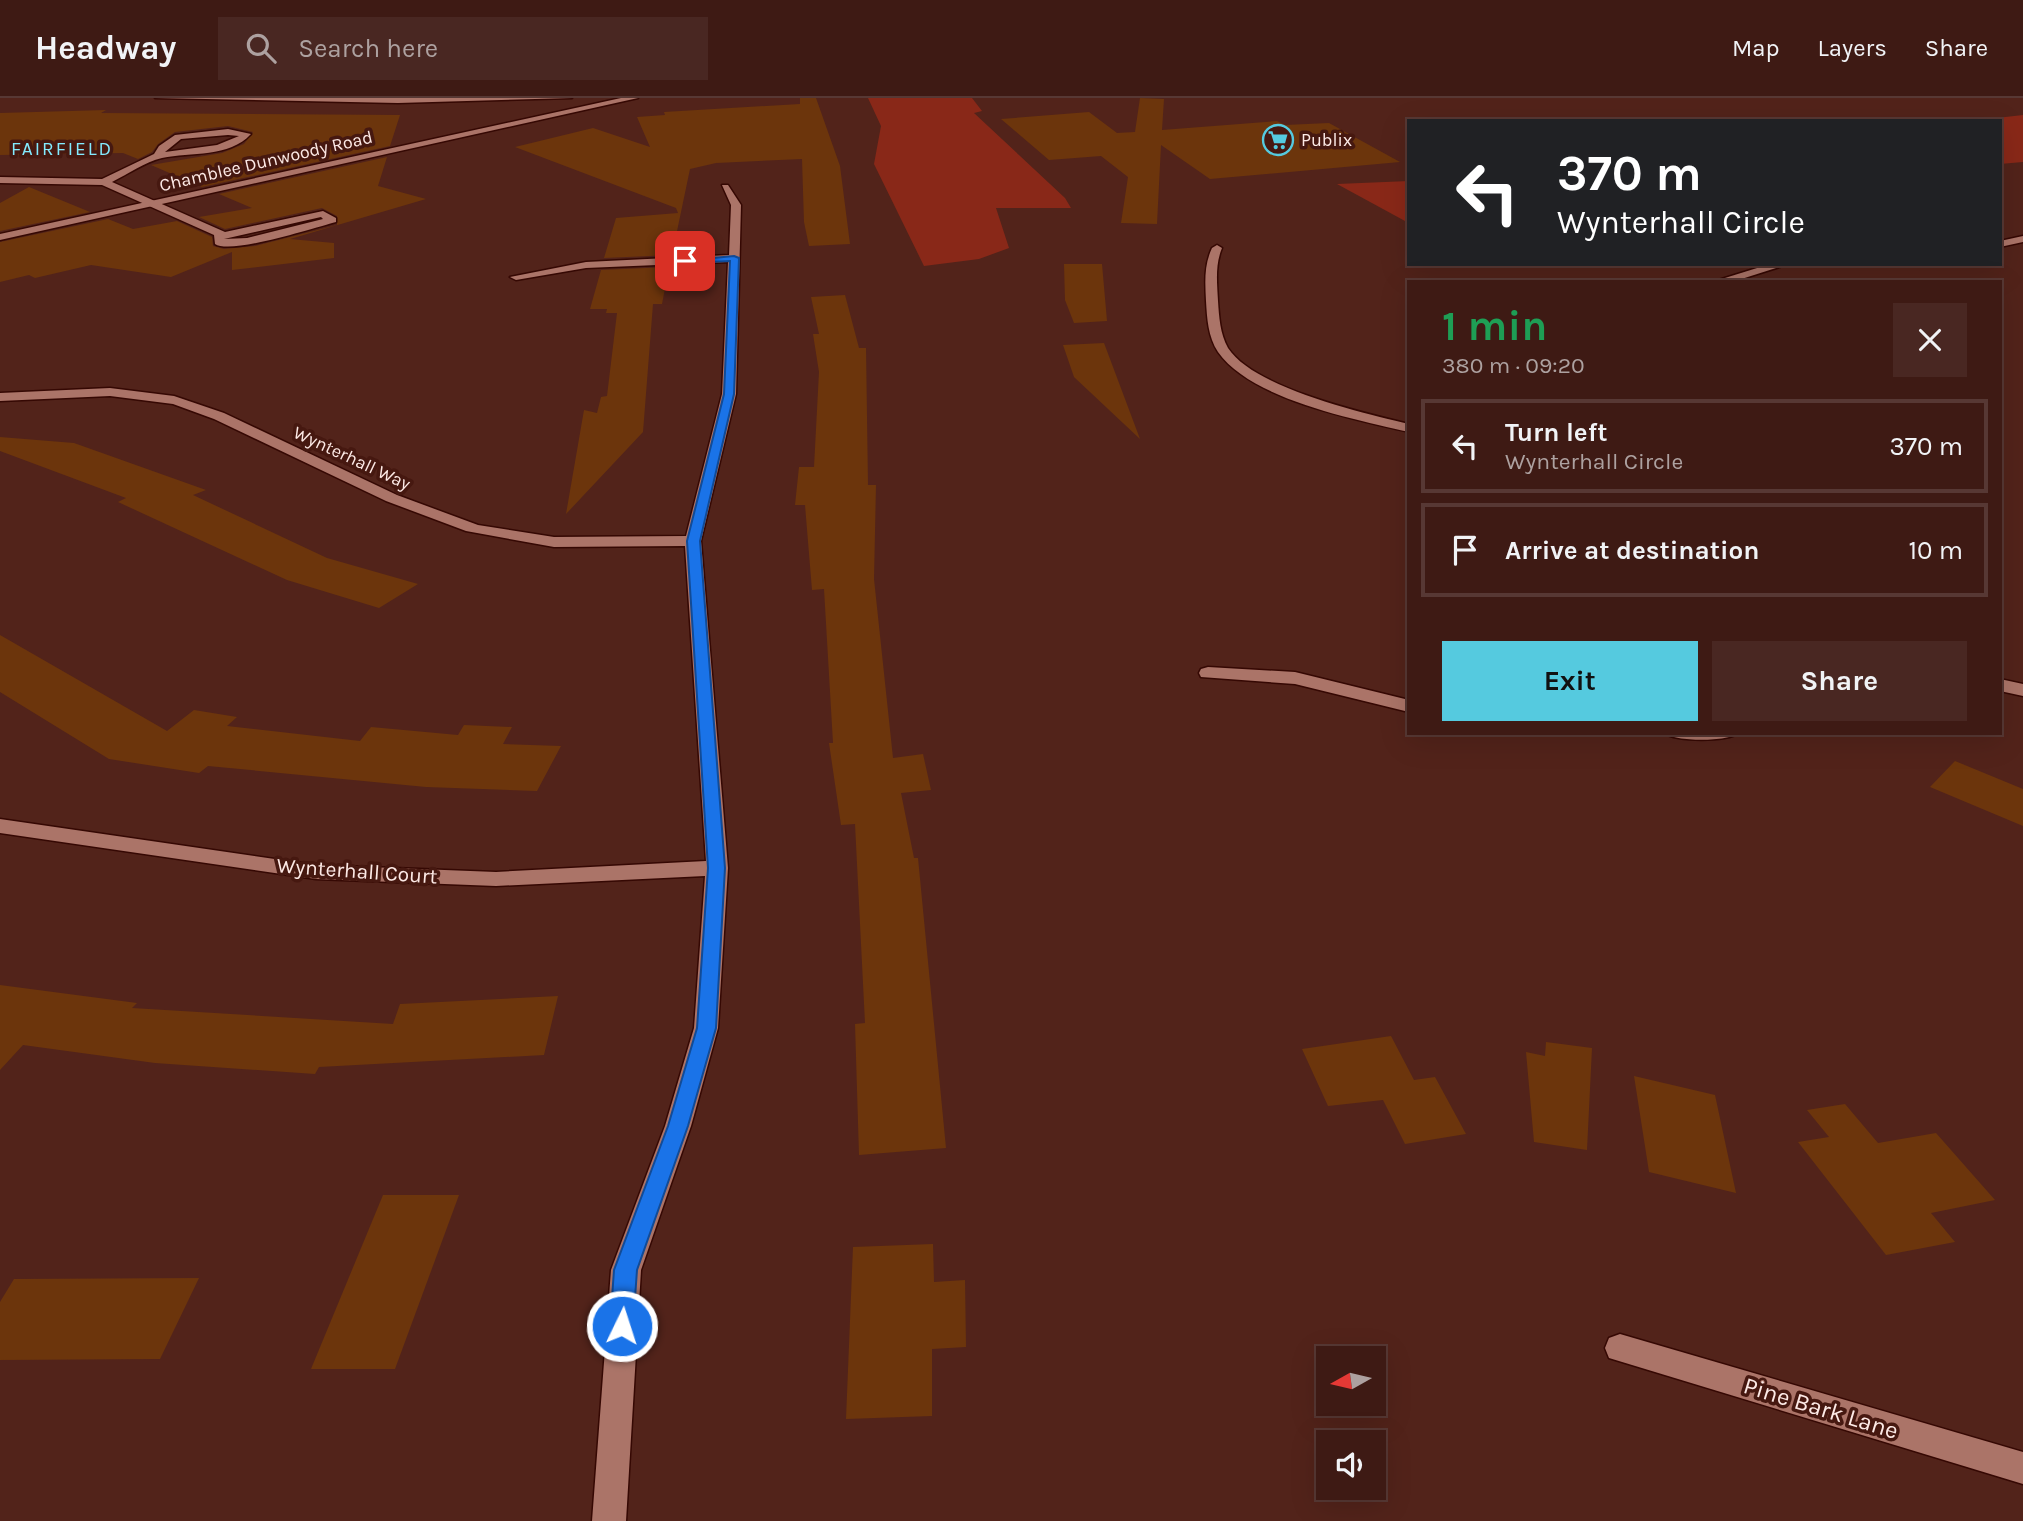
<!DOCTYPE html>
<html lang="en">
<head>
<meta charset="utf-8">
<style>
	:root { --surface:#3e1a14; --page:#492722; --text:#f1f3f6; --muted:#ada1a0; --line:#573834; --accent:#55cadf }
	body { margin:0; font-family:Karla,sans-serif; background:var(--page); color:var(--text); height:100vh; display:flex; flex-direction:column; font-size:26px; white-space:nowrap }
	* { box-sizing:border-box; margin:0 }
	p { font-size:23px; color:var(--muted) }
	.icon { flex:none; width:38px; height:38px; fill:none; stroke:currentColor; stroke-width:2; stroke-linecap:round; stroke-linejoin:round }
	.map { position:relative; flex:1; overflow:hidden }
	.side { position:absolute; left:1407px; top:182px; width:595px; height:455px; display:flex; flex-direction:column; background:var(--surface); border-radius:0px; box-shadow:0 7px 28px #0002,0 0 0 2px var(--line) }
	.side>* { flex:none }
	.guide { position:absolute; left:1407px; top:21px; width:595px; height:147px; border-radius:0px; box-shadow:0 7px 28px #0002,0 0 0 2px var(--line); background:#202124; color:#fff; overflow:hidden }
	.needle { width:46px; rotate:262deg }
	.controls { position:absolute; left:1316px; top:1248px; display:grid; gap:14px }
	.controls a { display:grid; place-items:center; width:70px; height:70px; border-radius:0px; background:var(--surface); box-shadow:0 7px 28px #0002,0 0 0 2px var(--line); font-size:35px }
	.pin { position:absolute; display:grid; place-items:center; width:60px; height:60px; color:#fff; margin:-30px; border-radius:14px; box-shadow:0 4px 10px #0006 }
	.me { position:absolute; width:77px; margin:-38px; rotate:4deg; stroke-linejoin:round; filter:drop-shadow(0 0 5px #0008) }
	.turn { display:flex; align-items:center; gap:24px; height:147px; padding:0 35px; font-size:32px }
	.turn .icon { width:91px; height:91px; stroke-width:2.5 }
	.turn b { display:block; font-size:49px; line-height:60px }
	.round { display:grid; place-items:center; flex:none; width:74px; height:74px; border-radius:0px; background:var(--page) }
	.summary { display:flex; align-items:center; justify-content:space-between; height:119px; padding:0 35px }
	h1 { font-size:42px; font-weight:700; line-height:52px; color:#1e9e55 }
	.action { display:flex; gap:14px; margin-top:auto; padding:14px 35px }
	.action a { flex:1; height:80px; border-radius:0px; background:var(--accent); color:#111; font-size:28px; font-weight:700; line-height:80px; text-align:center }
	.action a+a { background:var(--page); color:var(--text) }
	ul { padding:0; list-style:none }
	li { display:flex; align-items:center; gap:21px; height:94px; margin:0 14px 10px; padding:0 21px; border:4px solid var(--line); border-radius:0px }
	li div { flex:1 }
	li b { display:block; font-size:26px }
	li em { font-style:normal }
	header { display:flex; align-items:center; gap:42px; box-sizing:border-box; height:98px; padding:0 35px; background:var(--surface); border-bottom:2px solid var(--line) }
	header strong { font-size:33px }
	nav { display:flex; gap:38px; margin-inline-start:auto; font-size:24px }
	.search { width:490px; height:63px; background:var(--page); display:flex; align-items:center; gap:18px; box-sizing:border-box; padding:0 24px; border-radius:0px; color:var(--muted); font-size:26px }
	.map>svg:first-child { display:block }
	.green { fill:#892818 }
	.building { fill:#6c350c }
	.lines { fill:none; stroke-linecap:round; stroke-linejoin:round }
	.street-casing { stroke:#350803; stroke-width:3 }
	.secondary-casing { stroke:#350803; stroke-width:3 }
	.street { fill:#ab7468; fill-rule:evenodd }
	.secondary { fill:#ab7468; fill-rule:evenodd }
	.route { fill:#1a73e8; stroke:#114b97; stroke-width:2 }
	.labels { text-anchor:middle; stroke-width:7; stroke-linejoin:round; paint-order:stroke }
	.far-poi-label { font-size:18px; fill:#fdeae6; stroke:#461810; text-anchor:start }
	.far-street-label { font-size:18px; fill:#fdeae6; stroke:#461810 }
	.far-neighbourhood-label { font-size:19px; letter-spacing:2px; fill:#83eafe; stroke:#461810 }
	.street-label { font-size:21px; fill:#fdeae6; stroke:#461810 }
	.near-street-label { font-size:24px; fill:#fdeae6; stroke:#461810 }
</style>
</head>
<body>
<header>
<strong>Headway</strong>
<div class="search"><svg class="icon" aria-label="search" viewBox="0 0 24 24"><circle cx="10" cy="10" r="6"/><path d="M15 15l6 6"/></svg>Search here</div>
<nav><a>Map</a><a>Layers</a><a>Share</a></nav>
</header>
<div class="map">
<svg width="2023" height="1423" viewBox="0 0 2023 1423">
	<rect width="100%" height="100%" fill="#52231a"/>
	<g class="green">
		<path d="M868,0H972L982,13L974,15L1065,100L1071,110H996L1009,150L979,161L924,168L874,66L881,28Z"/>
		<path d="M2023,17V64L2000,66V23H1970Z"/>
		<path d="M1409,83V123H1405L1337,86Z"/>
	</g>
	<g class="building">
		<path d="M800,0H816L840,68L850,146L809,148L804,124L802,61L716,65L690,71L672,157L604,160L616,120L678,115L676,110L515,49L593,30L650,49L637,19L665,17L664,14L800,6Z"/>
		<path d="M1140,0L1164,1L1162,32L1277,23L1285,27L1329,25L1400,64L1210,81L1161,47L1157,126L1121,125L1128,79L1101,58L1049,62L1001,21L1089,14L1117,35L1135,34Z"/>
		<path d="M106,12L101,15L400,17L390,48L202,89L151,67L222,55L244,46L253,34L228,28L175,34L158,46L152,54L138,61L123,55L0,57V15Z"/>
		<path d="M387,59L378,88L426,101L290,141L334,145V160L232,172V154L171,179L91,167L35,180L29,177L0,184V144L108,121L133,131L177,123L212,139L213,148L224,151L255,148L337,127V118L322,110L225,131L199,119L252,110L219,96Z"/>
		<path d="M29,89L90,114L0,133V105Z"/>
		<path d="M1064,166H1102L1107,223L1074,225L1065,202Z"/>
		<path d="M669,169L662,206H653L643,334L566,416L584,312L597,315L601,299L607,298L617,215H606L607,211H590L601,172Z"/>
		<path d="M845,197L859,250H866L868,387H876L874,481L893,660L923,656L931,692L901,695L914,760H918L946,1050L859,1057L855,926L865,925L855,726L841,727L829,645H833L824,491L812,492L805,407H795L799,369H814L819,274L813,236H819L811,199Z"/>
		<path d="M1104,245L1140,341L1074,279L1063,247Z"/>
		<path d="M0,339L74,345L206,392L193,397L327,460L418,486L379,510L287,482L118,404L126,400L0,353Z"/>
		<path d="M0,537L167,633L194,612L237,619L227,628L360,643L371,629L458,637L464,627L512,629L503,646L561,648L537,693L426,689L208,668L199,675L109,661L0,594Z"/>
		<path d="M1955,663L2023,691V728L1930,689Z"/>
		<path d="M0,887L137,905L132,910L393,926L400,906L558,898L544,957L319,969L315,976L155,965L23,947L0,972Z"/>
		<path d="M1391,938L1414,982L1435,979L1466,1036L1405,1046L1383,1002L1328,1008L1302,951Z"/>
		<path d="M1546,944L1592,950L1587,1052L1534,1044L1526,954L1545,958Z"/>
		<path d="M1634,978L1715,997L1736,1095L1649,1074Z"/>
		<path d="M1845,1006L1878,1045L1936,1035L1995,1102L1931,1115L1955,1144L1886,1157L1798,1044L1829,1039L1807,1012Z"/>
		<path d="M383,1097H459L395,1271H311Z"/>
		<path d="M933,1146L934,1184L965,1182L966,1249L932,1251V1318L846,1321L853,1149Z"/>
		<path d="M199,1180L160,1261L0,1262V1204L14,1181Z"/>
	</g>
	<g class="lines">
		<g class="street-casing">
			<g id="street">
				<path d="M228,31L251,36C229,60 191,54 162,60C145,64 128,76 112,84L225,134L323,113L336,120V124C313,130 231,157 215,146L214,137L102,87L0,85V79L102,81L154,56L159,48L175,37ZM228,37L239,38L217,47L165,54L181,41ZM321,119L323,121L247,140L224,141Z"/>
				<path d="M722,87H728L741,107L736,296L701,443L728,770L718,930L691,1028L641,1172L626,1423H592L611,1172L665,1028L694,930L705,778L496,788L316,781L0,735V721L316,767L496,774L706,763L685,448L554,449L466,433L386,403L214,321L173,306L110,298L0,303V295L110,290L174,298L224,315L397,397L478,427L554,439L686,438L722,296L728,164L586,170L516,182L510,179L586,164L729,157L731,107Z"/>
				<path d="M2023,138V144L2000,149V143Z"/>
				<path d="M1217,147L1222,150C1215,167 1217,184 1218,203C1219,218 1220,236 1228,250C1254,290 1363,315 1409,326V334C1355,321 1252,302 1218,254C1208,239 1207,220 1206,203C1205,184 1204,167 1212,150Z"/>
				<path d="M1770,166H1789L1732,184H1712Z"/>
				<path d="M1208,569L1295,574L1409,602V614L1295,586L1201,579L1199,575L1201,571Z"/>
				<path d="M2000,581L2023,586V598L2000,593Z"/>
				<path d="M1665,635H1738C1730,644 1673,644 1665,635Z"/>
				<path d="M1620,1236L2023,1354V1386L1609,1260L1605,1250L1609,1240Z"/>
			</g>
		</g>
		<g class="secondary-casing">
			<g id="secondary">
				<path d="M155,0H572L398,5Z"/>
				<path d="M621,0H638L0,142V136Z"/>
			</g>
		</g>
		<use href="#street" class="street"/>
		<use href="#secondary" class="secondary"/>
	</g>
	<path class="route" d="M734,158L739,160L734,296L700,443L725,770L716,930L688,1028L637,1172L633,1228L630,1235L622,1238L614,1235L610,1228L614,1172L668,1028L697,930L708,770L687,443L724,296L730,163L685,165L681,163Z"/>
	<defs>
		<g id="supermarket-ring" transform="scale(1.575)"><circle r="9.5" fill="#461810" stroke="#55cadf" stroke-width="1.5"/><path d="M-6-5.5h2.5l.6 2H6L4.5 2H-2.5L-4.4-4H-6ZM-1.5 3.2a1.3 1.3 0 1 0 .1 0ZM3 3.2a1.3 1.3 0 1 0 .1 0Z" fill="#55cadf"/></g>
	</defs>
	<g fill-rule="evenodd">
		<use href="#supermarket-ring" x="1278" y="42"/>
	</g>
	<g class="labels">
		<g class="far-poi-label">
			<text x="1301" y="48">Publix</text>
		</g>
		<g class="far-street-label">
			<text transform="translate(266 63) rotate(-13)" y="6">Chamblee Dunwoody Road</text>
			<text transform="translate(352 360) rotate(25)" y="6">Wynterhall Way</text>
		</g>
		<g class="far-neighbourhood-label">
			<text x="62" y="57">FAIRFIELD</text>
		</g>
		<g class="street-label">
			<text transform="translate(357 773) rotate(4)" y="7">Wynterhall Court</text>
		</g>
		<g class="near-street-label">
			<text transform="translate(1821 1310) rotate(17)" y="8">Pine Bark Lane</text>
		</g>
	</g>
</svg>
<div class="controls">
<a><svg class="needle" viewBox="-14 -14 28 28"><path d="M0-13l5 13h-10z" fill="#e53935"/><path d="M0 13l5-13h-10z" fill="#ada1a0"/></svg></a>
<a><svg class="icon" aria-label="sound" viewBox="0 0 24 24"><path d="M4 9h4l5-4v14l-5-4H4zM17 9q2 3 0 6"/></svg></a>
</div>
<div class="pin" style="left:685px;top:163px;background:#d93025"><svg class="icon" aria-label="arrive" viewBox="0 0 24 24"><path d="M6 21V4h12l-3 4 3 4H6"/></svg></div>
<svg class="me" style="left:622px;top:1228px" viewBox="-20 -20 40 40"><circle r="17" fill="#1a73e8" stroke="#fff" stroke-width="3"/><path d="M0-11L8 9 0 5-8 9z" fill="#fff"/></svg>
<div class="guide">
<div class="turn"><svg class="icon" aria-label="left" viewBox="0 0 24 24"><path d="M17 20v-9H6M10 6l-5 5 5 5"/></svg><div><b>370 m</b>Wynterhall Circle</div></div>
</div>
<section class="side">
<div class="summary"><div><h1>1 min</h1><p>380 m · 09:20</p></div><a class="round"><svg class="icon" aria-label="close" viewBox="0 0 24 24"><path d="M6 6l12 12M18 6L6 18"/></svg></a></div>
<ul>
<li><svg class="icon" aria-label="left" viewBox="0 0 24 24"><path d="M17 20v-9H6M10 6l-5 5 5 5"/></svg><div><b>Turn left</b><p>Wynterhall Circle</p></div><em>370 m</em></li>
<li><svg class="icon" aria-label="arrive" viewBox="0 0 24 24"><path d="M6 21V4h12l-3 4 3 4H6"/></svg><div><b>Arrive at destination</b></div><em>10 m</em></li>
</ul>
<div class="action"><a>Exit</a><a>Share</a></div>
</section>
</div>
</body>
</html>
